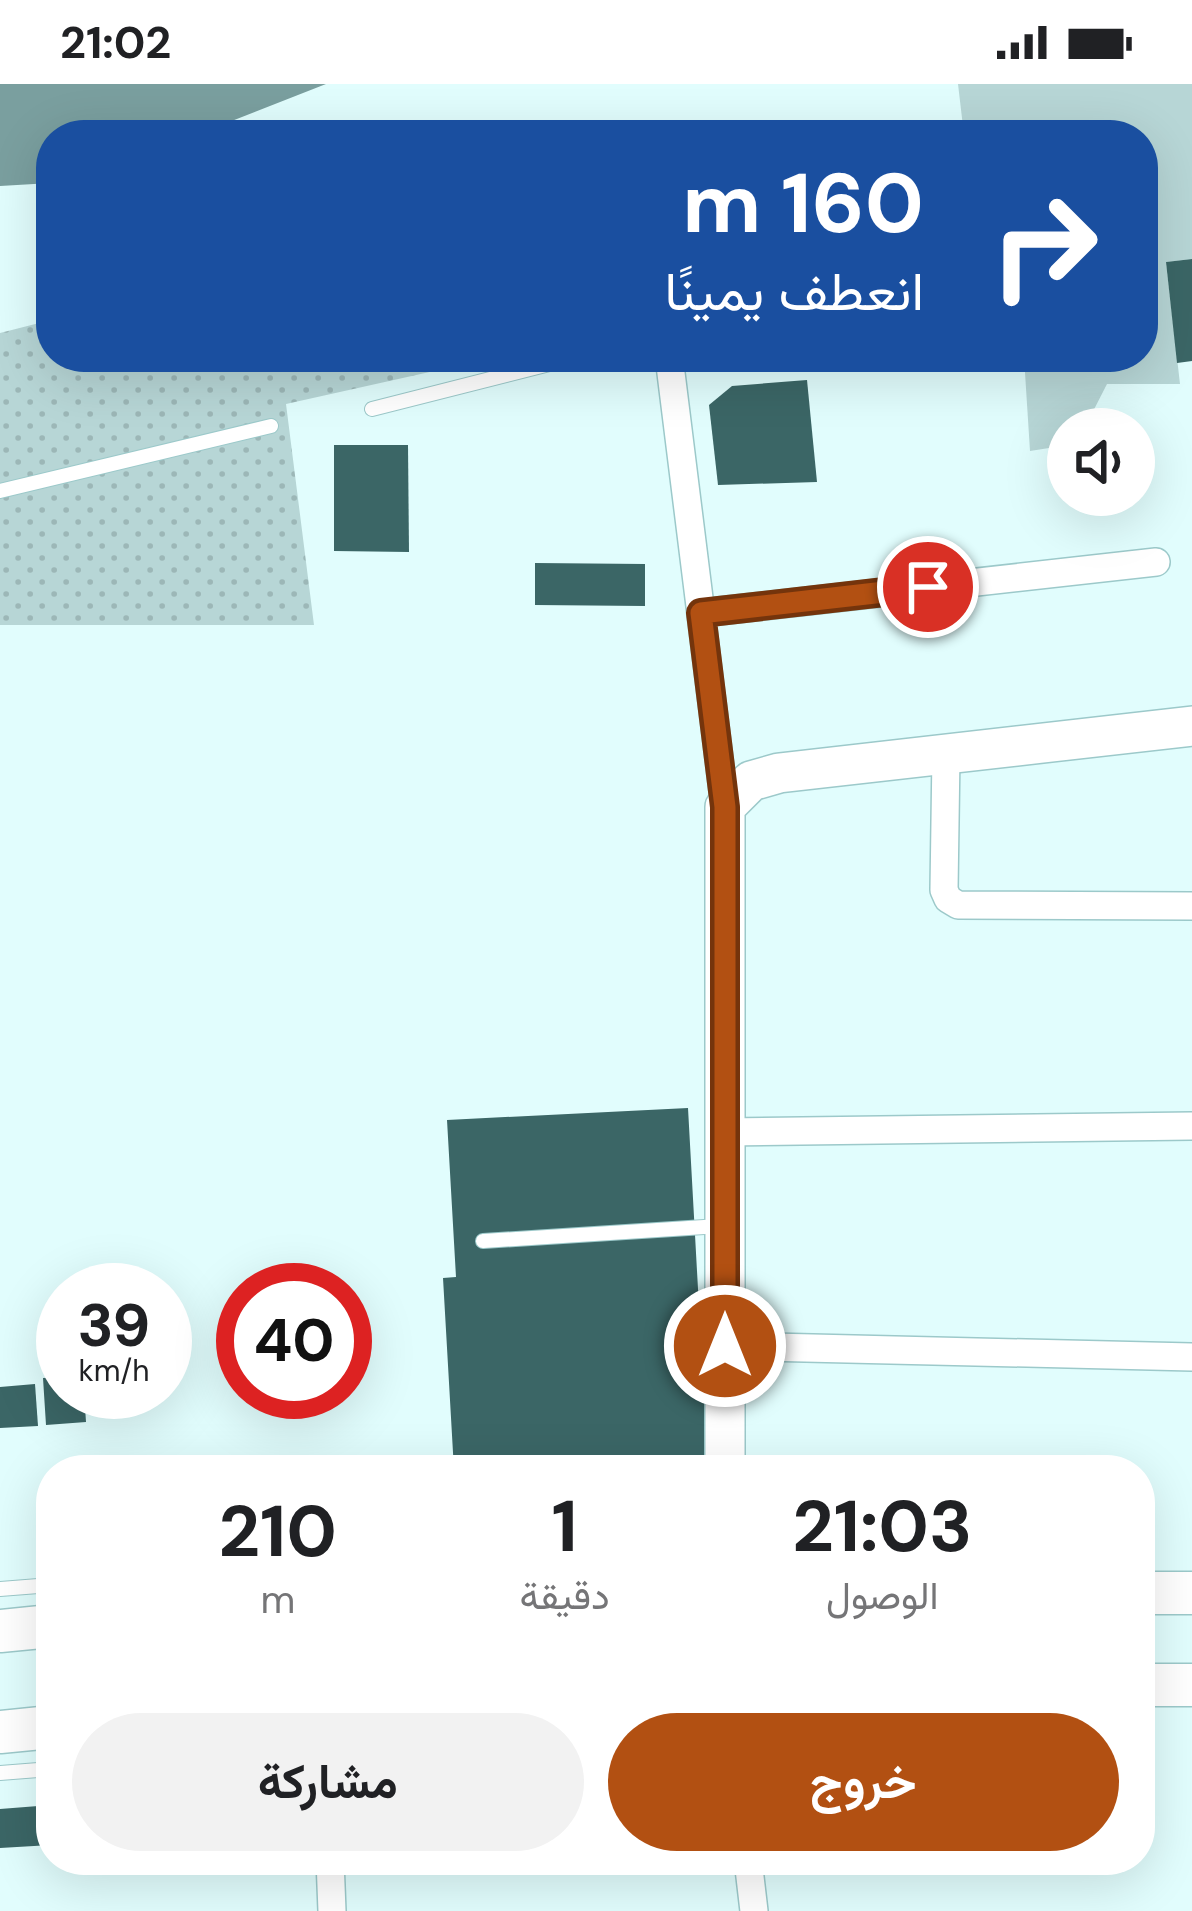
<!DOCTYPE html>
<html lang="ar">
<head>
<meta charset="utf-8">
<style>
	:root { --surface:#fff; --page:#f2f2f2; --text:#202124; --muted:#757577; --accent:#b25012 }
	body { margin:0; font-family:"DM Sans",Vazirmatn,sans-serif; background:var(--page); color:var(--text); direction:rtl; height:100vh; display:flex; flex-direction:column; font-size:45px; white-space:nowrap }
	* { box-sizing:border-box; margin:0 }
	p { font-size:39px; color:var(--muted) }
	.icon { flex:none; width:66px; height:66px; fill:none; stroke:currentColor; stroke-width:2; stroke-linecap:round; stroke-linejoin:round }
	.map { position:relative; flex:1; overflow:hidden; direction:ltr }
	.details { position:absolute; left:36px; top:1371px; width:1119px; height:420px; display:flex; flex-direction:column; background:var(--surface); border-radius:48px; box-shadow:0 12px 48px #0002; direction:rtl }
	.details>* { flex:none }
	.guide { position:absolute; left:36px; top:36px; width:1122px; height:252px; border-radius:48px; box-shadow:0 12px 48px #0002; direction:rtl; background:#1a4fa0; color:#fff; overflow:hidden }
	.tools { position:absolute; left:1047px; top:324px; display:grid; gap:24px }
	.tools a { display:grid; place-items:center; width:108px; height:108px; border-radius:50%; background:var(--surface); box-shadow:0 12px 48px #0002; font-size:60px }
	.speed { position:absolute; left:36px; top:1179px; display:flex; gap:24px; font-size:60px; font-weight:700; text-align:center }
	.speed>* { display:grid; place-content:center; width:156px; height:156px; border-radius:50%; background:var(--surface); box-shadow:0 12px 48px #0002; line-height:1 }
	.speed small { font-size:30px; font-weight:400 }
	.speed .limit { border:18px solid #d22; background:#fff; color:#111 }
	.pin { position:absolute; display:grid; place-items:center; width:102px; height:102px; color:#fff; margin:-51px; border:6px solid #fff; border-radius:50%; box-shadow:0 3px 12px #0007 }
	.me { position:absolute; width:132px; margin:-66px; rotate:0deg; stroke-linejoin:round; filter:drop-shadow(0 0 9px #0008) }
	.turn { display:flex; align-items:center; gap:42px; height:252px; padding:0 36px; font-size:54px }
	.turn .icon { width:156px; height:156px; stroke-width:2.5 }
	.turn b { display:block; font-size:84px; line-height:102px }
	.eta { display:flex; justify-content:space-evenly; align-items:center; height:204px; text-align:center }
	.eta b { font-size:72px; font-weight:700; line-height:84px }
	.primary-button { display:flex; gap:24px; margin-top:auto; padding:24px 36px }
	.primary-button a { flex:1; height:138px; border-radius:72px; background:var(--accent); color:#fff; font-size:48px; font-weight:700; line-height:138px; text-align:center }
	.primary-button a+a { background:var(--page); color:var(--text) }
	.status { display:flex; justify-content:space-between; align-items:center; height:84px; padding:0 60px; background:var(--surface); direction:ltr }
	.status svg { height:33px; fill:currentColor }
	.map>svg:first-child { display:block }
	.grass { fill:url(#grass-dots) }
	.green { fill:#b7d6d6 }
	.water { fill:#7a9f9f }
	.building { fill:#3b6666 }
	.lines { fill:none; stroke-linecap:round; stroke-linejoin:round }
	.lane-casing { stroke:#9cc9ca; stroke-width:16 }
	.street-casing { stroke:#9cc9ca; stroke-width:30 }
	.secondary-casing { stroke:#9cc9ca; stroke-width:42 }
	.primary-casing { stroke:#9cc9ca; stroke-width:45 }
	.lane { stroke:#fff; stroke-width:14 }
	.street { stroke:#fff; stroke-width:27 }
	.secondary { stroke:#fff; stroke-width:39 }
	.primary { stroke:#fff; stroke-width:42 }
	.route-casing { stroke:#74340c; stroke-width:30 }
	.route { stroke:#b25012; stroke-width:21 }
</style>
</head>
<body>
<div class="status"><b>21:02</b><svg viewBox="0 0 49 12"><path d="M0 12V9h3v3zM5 12V6h3v6zM10 12V3h3v9zM15 12V0h3v12zM26 1h20v11H26zM47 4h2v5h-2z"/></svg></div>
<div class="map">
<svg width="1192" height="1827" viewBox="0 0 1192 1827">
	<defs>
		<pattern id="grass-dots" width="8" height="8" patternUnits="userSpaceOnUse" patternTransform="scale(3)"><rect width="8" height="8" fill="#b7d6d6"/><path d="M2 2h.1M6 6h.1" fill="none" stroke="#9cb7b7" stroke-width="1.8" stroke-linecap="round"/></pattern>
	</defs>
	<rect width="100%" height="100%" fill="#e1fdfd"/>
	<path class="grass" d="M51,236V273H497L286,320L314,541H0V249Z"/>
	<path class="green" d="M958,0H1192V175L1166,178L1180,300H1107L1084,345H1068V361L1030,367L1024,273H1143V51H964Z"/>
	<path class="water" d="M0,0H326L196,51H51V99L0,102Z"/>
	<g class="building">
		<path d="M1192,175V277L1177,279L1166,178Z"/>
		<path d="M807,296L817,398L718,401L709,321L732,302Z"/>
		<path d="M334,361H408L409,468L334,467Z"/>
		<path d="M535,479L645,480V522L535,521Z"/>
		<path d="M688,1024L708,1386H454L443,1194L456,1193L447,1036Z"/>
		<path d="M63,1293V1308H84L86,1338L46,1341L43,1294Z"/>
		<path d="M35,1300L38,1342L0,1344V1303Z"/>
		<path d="M51,1721V1761L0,1764V1725Z"/>
	</g>
	<g class="lines">
		<g class="lane-casing">
			<g id="lane">
				<path d="M372,325L577,273"/>
				<path d="M0,407L271,342"/>
				<path d="M483,1157L720,1142"/>
				<path d="M0,1505L51,1501"/>
				<path d="M0,1689L51,1685"/>
			</g>
		</g>
		<g class="street-casing">
			<g id="street">
				<path d="M669,273L725,723"/>
				<path d="M701,529L1156,478"/>
				<path d="M946,670L944,806L948,815L958,821L1192,822"/>
				<path d="M725,1048L1192,1042"/>
				<path d="M725,1262L1192,1273"/>
				<path d="M330,1776L332,1827"/>
				<path d="M748,1776L754,1827"/>
			</g>
		</g>
		<g class="secondary-casing">
			<path id="secondary" d="M725,1386V723L751,697L779,689L1192,642"/>
		</g>
		<g class="primary-casing">
			<g id="primary">
				<path d="M1140,1509H1192"/>
				<path d="M0,1547L51,1542"/>
				<path d="M1140,1601H1192"/>
				<path d="M0,1648L51,1643"/>
			</g>
		</g>
		<use href="#lane" class="lane"/>
		<use href="#street" class="street"/>
		<use href="#secondary" class="secondary"/>
		<use href="#primary" class="primary"/>
	</g>
	<g class="lines">
		<g class="route-casing">
			<path id="route" d="M725,1262V723L701,529L928,503"/>
		</g>
		<use href="#route" class="route"/>
	</g>
</svg>
<div class="tools">
<a><svg class="icon" aria-label="sound" viewBox="0 0 24 24"><path d="M4 9h4l5-4v14l-5-4H4zM17 9q2 3 0 6"/></svg></a>
</div>
<div class="speed"><div>39<small>km/h</small></div><div class="limit">40</div></div>
<div class="pin" style="left:928px;top:503px;background:#d93025"><svg class="icon" aria-label="arrive" viewBox="0 0 24 24"><path d="M6 21V4h12l-3 4 3 4H6"/></svg></div>
<svg class="me" style="left:725px;top:1262px" viewBox="-20 -20 40 40"><circle r="17" fill="#b25012" stroke="#fff" stroke-width="3"/><path d="M0-11L8 9 0 5-8 9z" fill="#fff"/></svg>
<div class="guide">
<div class="turn"><svg class="icon" aria-label="right" viewBox="0 0 24 24"><path d="M7 20v-9h11M14 6l5 5-5 5"/></svg><div><b>160 m</b>انعطف يمينًا</div></div>
</div>
<section class="details">
<div class="eta">
<div><b>21:03</b><p>الوصول</p></div>
<div><b>1</b><p>دقيقة</p></div>
<div><b>210</b><p>m</p></div>
</div>
<div class="primary-button"><a>خروج</a><a>مشاركة</a></div>
</section>
</div>
</body>
</html>
